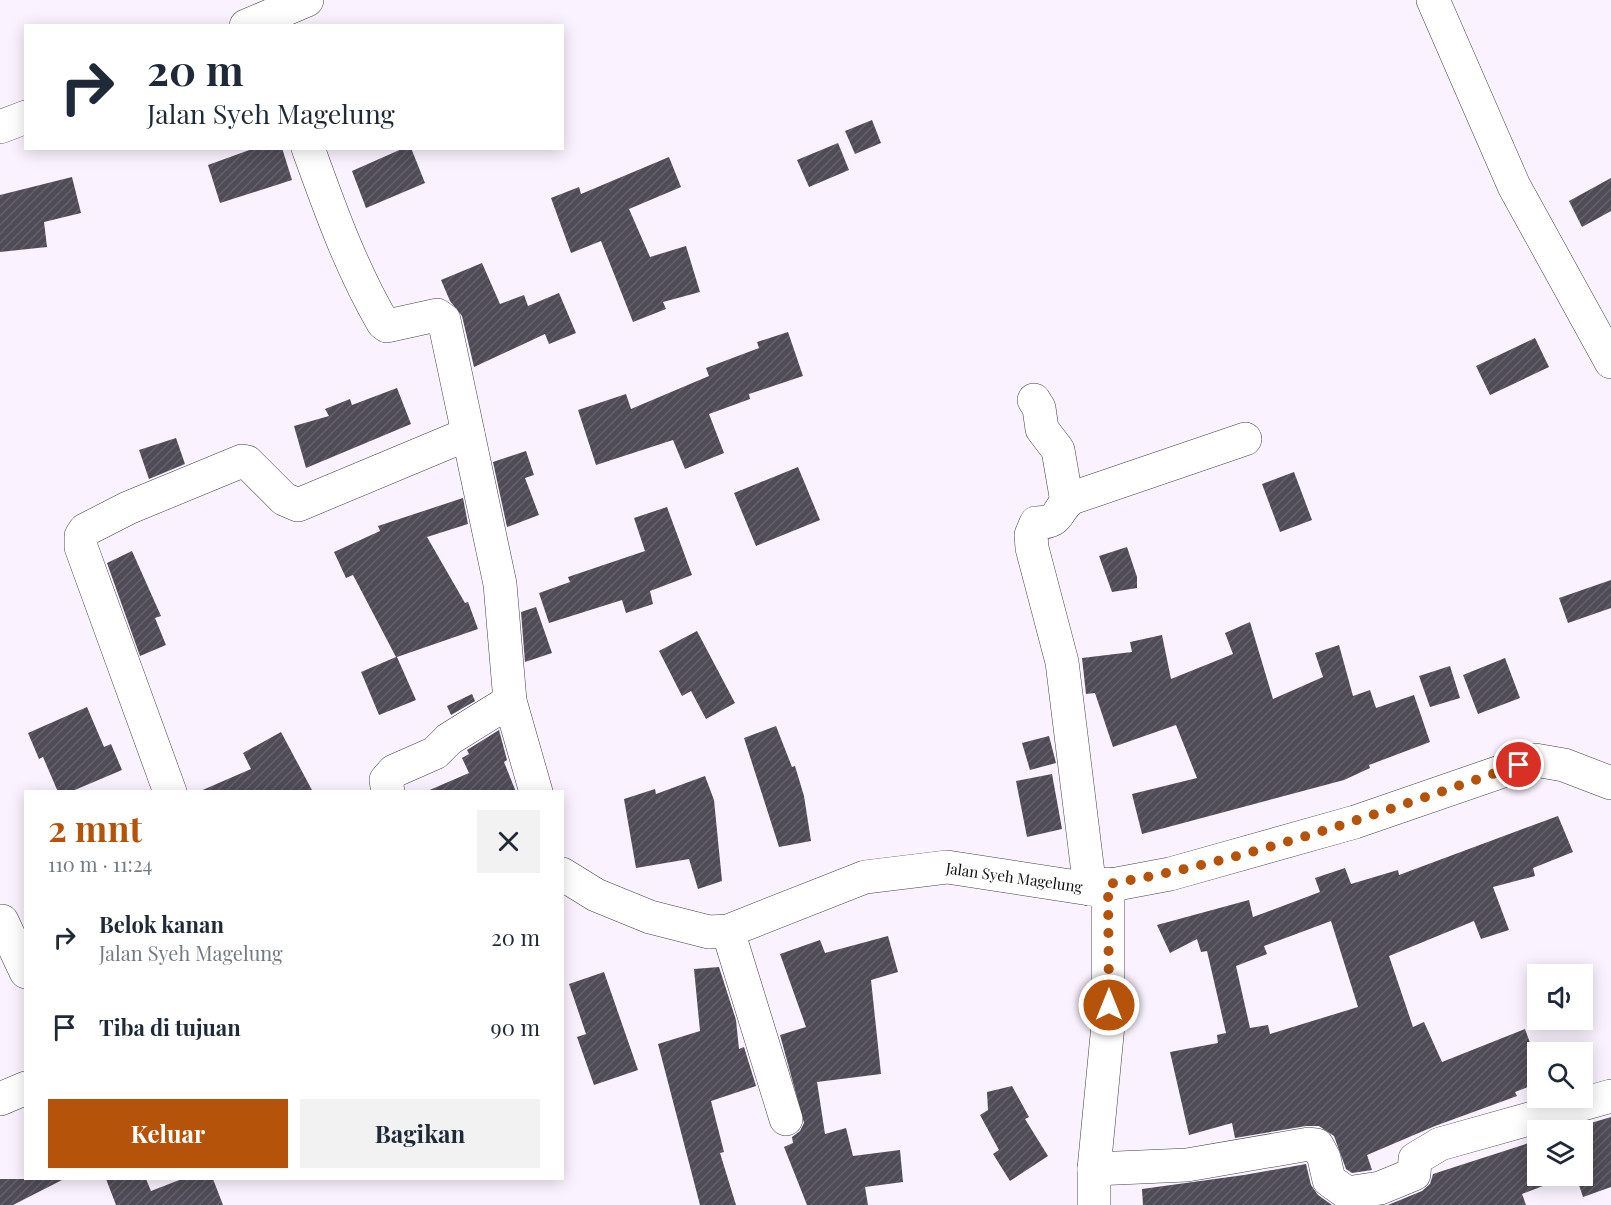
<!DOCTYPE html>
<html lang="id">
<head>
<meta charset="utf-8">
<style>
	:root { --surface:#fff; --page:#f2f2f3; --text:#1f2937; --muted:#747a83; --accent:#b45309 }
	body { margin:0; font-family:"Playfair Display",serif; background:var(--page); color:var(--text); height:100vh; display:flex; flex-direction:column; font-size:22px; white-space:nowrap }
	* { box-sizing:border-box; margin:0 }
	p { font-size:20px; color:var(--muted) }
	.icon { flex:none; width:33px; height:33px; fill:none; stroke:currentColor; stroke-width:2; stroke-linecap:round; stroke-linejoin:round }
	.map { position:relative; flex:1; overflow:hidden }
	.panel { position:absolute; left:24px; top:790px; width:540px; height:390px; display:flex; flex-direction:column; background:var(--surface); border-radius:0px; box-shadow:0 3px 15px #0003 }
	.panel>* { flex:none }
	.top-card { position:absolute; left:24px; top:24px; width:540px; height:126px; border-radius:0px; box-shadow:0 3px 15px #0003; background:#fff; color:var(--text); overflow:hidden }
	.fabs { position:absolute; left:1527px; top:964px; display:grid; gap:12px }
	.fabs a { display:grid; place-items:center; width:66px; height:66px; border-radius:0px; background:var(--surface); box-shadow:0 3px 15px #0003; font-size:30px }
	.pin { position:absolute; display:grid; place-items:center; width:51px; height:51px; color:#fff; margin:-26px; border:3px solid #fff; border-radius:50%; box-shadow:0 2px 6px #0007 }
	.me { position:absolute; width:66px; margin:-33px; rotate:0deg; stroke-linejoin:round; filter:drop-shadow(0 0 4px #0008) }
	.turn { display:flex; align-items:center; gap:21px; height:126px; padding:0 24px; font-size:27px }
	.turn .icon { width:78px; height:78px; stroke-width:2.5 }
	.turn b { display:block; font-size:42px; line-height:51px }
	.round { display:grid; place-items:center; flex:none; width:63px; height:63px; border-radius:0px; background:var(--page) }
	.summary { display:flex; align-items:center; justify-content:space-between; height:102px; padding:0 24px }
	h1 { font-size:36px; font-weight:700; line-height:45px; color:var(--accent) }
	.primary-button { display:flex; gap:12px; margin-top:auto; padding:12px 24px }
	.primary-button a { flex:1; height:69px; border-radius:0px; background:var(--accent); color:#fff; font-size:24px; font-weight:700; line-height:69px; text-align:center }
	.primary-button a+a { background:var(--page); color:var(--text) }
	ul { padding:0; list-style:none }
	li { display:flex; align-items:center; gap:18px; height:90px; padding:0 24px }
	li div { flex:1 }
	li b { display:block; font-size:22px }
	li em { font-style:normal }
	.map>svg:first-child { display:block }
	.building { fill:url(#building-hatch); fill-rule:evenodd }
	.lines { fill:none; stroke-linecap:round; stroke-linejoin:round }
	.minor-casing { stroke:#424242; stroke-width:34 }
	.minor { stroke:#fff; stroke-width:33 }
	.route { stroke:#b45309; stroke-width:10; stroke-dasharray:0 18 }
	.labels { text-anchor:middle; stroke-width:6; stroke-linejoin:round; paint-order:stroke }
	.street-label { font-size:15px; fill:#0f0f0f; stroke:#fff }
</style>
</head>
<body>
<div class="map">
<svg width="1611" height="1205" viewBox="0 0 1611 1205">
	<defs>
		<pattern id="building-hatch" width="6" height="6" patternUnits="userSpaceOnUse" patternTransform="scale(1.5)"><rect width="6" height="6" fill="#4f4c57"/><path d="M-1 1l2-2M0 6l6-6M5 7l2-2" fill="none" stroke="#64616a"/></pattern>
	</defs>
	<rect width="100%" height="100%" fill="#faf2fe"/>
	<g class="building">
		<path d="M872,120L881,143L855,154L845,131Z"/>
		<path d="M838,143L849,170L809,187L797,160Z"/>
		<path d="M255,148H282L292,180L220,203L208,165Z"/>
		<path d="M404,148H411L425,183L366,208L352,171Z"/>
		<path d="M669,157L681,187L629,209L650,257L686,246L700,292L663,302L666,309L633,322L601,241L571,253L551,198L579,187L581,194Z"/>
		<path d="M72,177L81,213L44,222L47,247L0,252V195Z"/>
		<path d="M1611,178V211L1582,227L1569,201Z"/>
		<path d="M482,263L500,304L524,295L528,306L559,293L576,333L549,344L545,334L474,367L462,316L450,301L441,280Z"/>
		<path d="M788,332L803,376L749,394L750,399L709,414L724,453L685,469L673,440L596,465L578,410L626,394L631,409L709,376L706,368L759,348L757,342Z"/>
		<path d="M1535,338L1549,367L1490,395L1476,366Z"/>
		<path d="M397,388L411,424L306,468L294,426L329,416L325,409L350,399L352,405Z"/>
		<path d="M176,438L185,464L149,479L139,450Z"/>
		<path d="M526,451L534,475L525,478L539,515L507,527L493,462Z"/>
		<path d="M798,467L820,520L756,546L734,493Z"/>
		<path d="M1294,472L1312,520L1280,532L1262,484Z"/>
		<path d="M463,498L468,524L427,537L465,603L468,602L478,629L397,657L416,700L379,715L361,672L396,657L353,575L346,578L334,552L380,531L378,526Z"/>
		<path d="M667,507L692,575L650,591L653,604L626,613L622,600L549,623L539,593L570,582L568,577L645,551L634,518Z"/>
		<path d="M1127,547L1137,577V588L1112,592L1099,556Z"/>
		<path d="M132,551L161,616L155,618L166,645L140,656L107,563Z"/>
		<path d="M1611,580V608L1568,623L1559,598Z"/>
		<path d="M536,607L552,653L525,662L521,612Z"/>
		<path d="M1250,622L1273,699L1323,677L1315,653L1339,645L1353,696L1370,690L1376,708L1414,695L1430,742L1369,765L1370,768L1344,780L1142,834L1132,794L1197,778L1176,725L1113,747L1095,693L1086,694L1082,658L1132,652L1130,642L1162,635L1171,679L1233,654L1225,633Z"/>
		<path d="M697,631L735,703L706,719L691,691L682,696L659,651Z"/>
		<path d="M1505,658L1520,698L1478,714L1463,675Z"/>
		<path d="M1450,666L1460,698L1430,707L1419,676Z"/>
		<path d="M472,694L475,701L451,715L447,706Z"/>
		<path d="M87,707L104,747L111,744L122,770L70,792H58L43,757L39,759L28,733Z"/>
		<path d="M776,726L792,767L795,766L804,796L811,841L779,847L744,738Z"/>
		<path d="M499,730L507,760L504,762L516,792H425L469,773L462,758L469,754L467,750Z"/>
		<path d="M281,732L313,792H198L251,769L243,753Z"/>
		<path d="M1049,736L1056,763L1030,770L1022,743Z"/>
		<path d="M1052,774L1062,829L1027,837L1016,781Z"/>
		<path d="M705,776L714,800L722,881L698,889L689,859L636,868L624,799L655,789L656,794Z"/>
		<path d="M1558,816L1573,852L1533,868L1535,876L1493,887L1509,930L1481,939L1474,921L1389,956L1413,1027L1424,1022L1442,1062L1525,1029L1538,1065V1083L1515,1092L1517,1096L1435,1126L1367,1155L1372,1170L1352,1173L1346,1169L1334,1136L1319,1126H1306L1235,1138L1232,1123L1189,1135L1170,1052L1218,1043L1217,1035L1226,1033L1207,951L1201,952L1197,939L1170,953L1157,925L1249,900L1253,917L1320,892L1315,878L1345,868L1351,884L1398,870L1399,875ZM1331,921L1358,1007L1270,1034L1268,1025L1250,1028L1236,966L1267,954L1264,946Z"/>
		<path d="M888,936L898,972L871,980L881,1074L817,1082L825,1134L846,1128L853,1156L900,1150L903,1182L865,1187L868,1205H807L784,1147L793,1143L792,1137L800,1131L804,1123L780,1035L806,1027L780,954L820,940L825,953Z"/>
		<path d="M719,967L736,1020L739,1049L744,1047L756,1086L711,1101L724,1152L720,1153L736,1205H700L658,1044L700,1031L694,969Z"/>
		<path d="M604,972L638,1070L594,1085L577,1037L586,1034L569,984Z"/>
		<path d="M1012,1086L1029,1117L1025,1119L1048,1156L1010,1181L993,1154L999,1150L980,1115L988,1110L987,1092Z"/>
		<path d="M1611,1117V1187L1583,1197L1576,1176H1582V1131H1564Z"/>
		<path d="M1538,1140V1176H1569L1522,1194L1526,1205H1388L1422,1191L1430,1184L1433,1174Z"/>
		<path d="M1306,1164L1311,1185L1318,1195L1332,1205H1143L1142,1189L1244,1175Z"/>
		<path d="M0,1179H64L13,1205H0Z"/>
		<path d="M106,1179H146L151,1191L182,1179H213L223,1205H116Z"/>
	</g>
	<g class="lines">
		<g class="minor-casing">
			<g id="minor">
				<path d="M1433,0L1514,186L1611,362"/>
				<path d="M246,26L307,0"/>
				<path d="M0,127L26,117"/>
				<path d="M308,148C330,209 351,268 383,323L387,326L437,315L444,320L500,584L510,701L536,792"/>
				<path d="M1034,400L1039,408L1042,429L1058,450L1067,502"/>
				<path d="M170,792L81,547V536L85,530L128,508L242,461L247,462L284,499L298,505L468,434"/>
				<path d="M388,792L386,780L394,771L435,753L449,739L510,701"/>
				<path d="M562,874L596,895L650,917L709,932L728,931L865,877L947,867L1090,889L1170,874L1355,822L1535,760L1564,765L1611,783"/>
				<path d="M1090,889L1062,662L1032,548L1031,535L1036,523C1064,522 1054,510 1072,498L1245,439"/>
				<path d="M2,921L26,972"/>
				<path d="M728,931L786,1119"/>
				<path d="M0,1099L26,1088"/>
				<path d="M1094,1169L1187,1165L1309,1144L1317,1145L1324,1158L1329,1180L1347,1193L1380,1188L1414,1174L1415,1159L1440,1144L1611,1096"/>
				<path d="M1094,1205V1169L1108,1025V884"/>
			</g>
		</g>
		<use href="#minor" class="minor"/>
	</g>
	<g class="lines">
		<path class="route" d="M1109,1005L1108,884C1249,861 1384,811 1519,765"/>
	</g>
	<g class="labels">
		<g class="street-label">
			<text transform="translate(1014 878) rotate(8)" y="5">Jalan Syeh Magelung</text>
		</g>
	</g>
</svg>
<div class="fabs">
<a><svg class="icon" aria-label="sound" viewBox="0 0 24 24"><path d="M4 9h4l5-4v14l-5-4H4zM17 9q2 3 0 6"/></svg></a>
<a><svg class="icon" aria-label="search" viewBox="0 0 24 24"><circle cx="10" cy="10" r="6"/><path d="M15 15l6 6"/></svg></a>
<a><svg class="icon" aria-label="layers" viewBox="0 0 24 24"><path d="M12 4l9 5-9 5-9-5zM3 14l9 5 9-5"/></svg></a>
</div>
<div class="pin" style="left:1519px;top:765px;background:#d93025"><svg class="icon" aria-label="arrive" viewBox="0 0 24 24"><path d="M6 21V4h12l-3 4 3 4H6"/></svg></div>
<svg class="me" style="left:1109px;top:1005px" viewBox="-20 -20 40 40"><circle r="17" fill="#b45309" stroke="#fff" stroke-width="3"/><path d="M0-11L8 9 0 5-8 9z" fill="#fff"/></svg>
<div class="top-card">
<div class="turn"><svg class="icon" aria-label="right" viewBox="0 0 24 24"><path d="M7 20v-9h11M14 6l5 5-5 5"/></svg><div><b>20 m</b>Jalan Syeh Magelung</div></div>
</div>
<section class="panel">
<div class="summary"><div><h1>2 mnt</h1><p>110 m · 11:24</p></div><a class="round"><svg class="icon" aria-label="close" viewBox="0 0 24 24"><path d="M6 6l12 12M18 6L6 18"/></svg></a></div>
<ul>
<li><svg class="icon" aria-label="right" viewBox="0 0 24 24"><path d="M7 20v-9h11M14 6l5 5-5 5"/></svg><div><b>Belok kanan</b><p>Jalan Syeh Magelung</p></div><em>20 m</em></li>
<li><svg class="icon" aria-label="arrive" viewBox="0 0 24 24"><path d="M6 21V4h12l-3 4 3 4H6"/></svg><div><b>Tiba di tujuan</b></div><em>90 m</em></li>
</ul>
<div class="primary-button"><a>Keluar</a><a>Bagikan</a></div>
</section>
</div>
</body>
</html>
